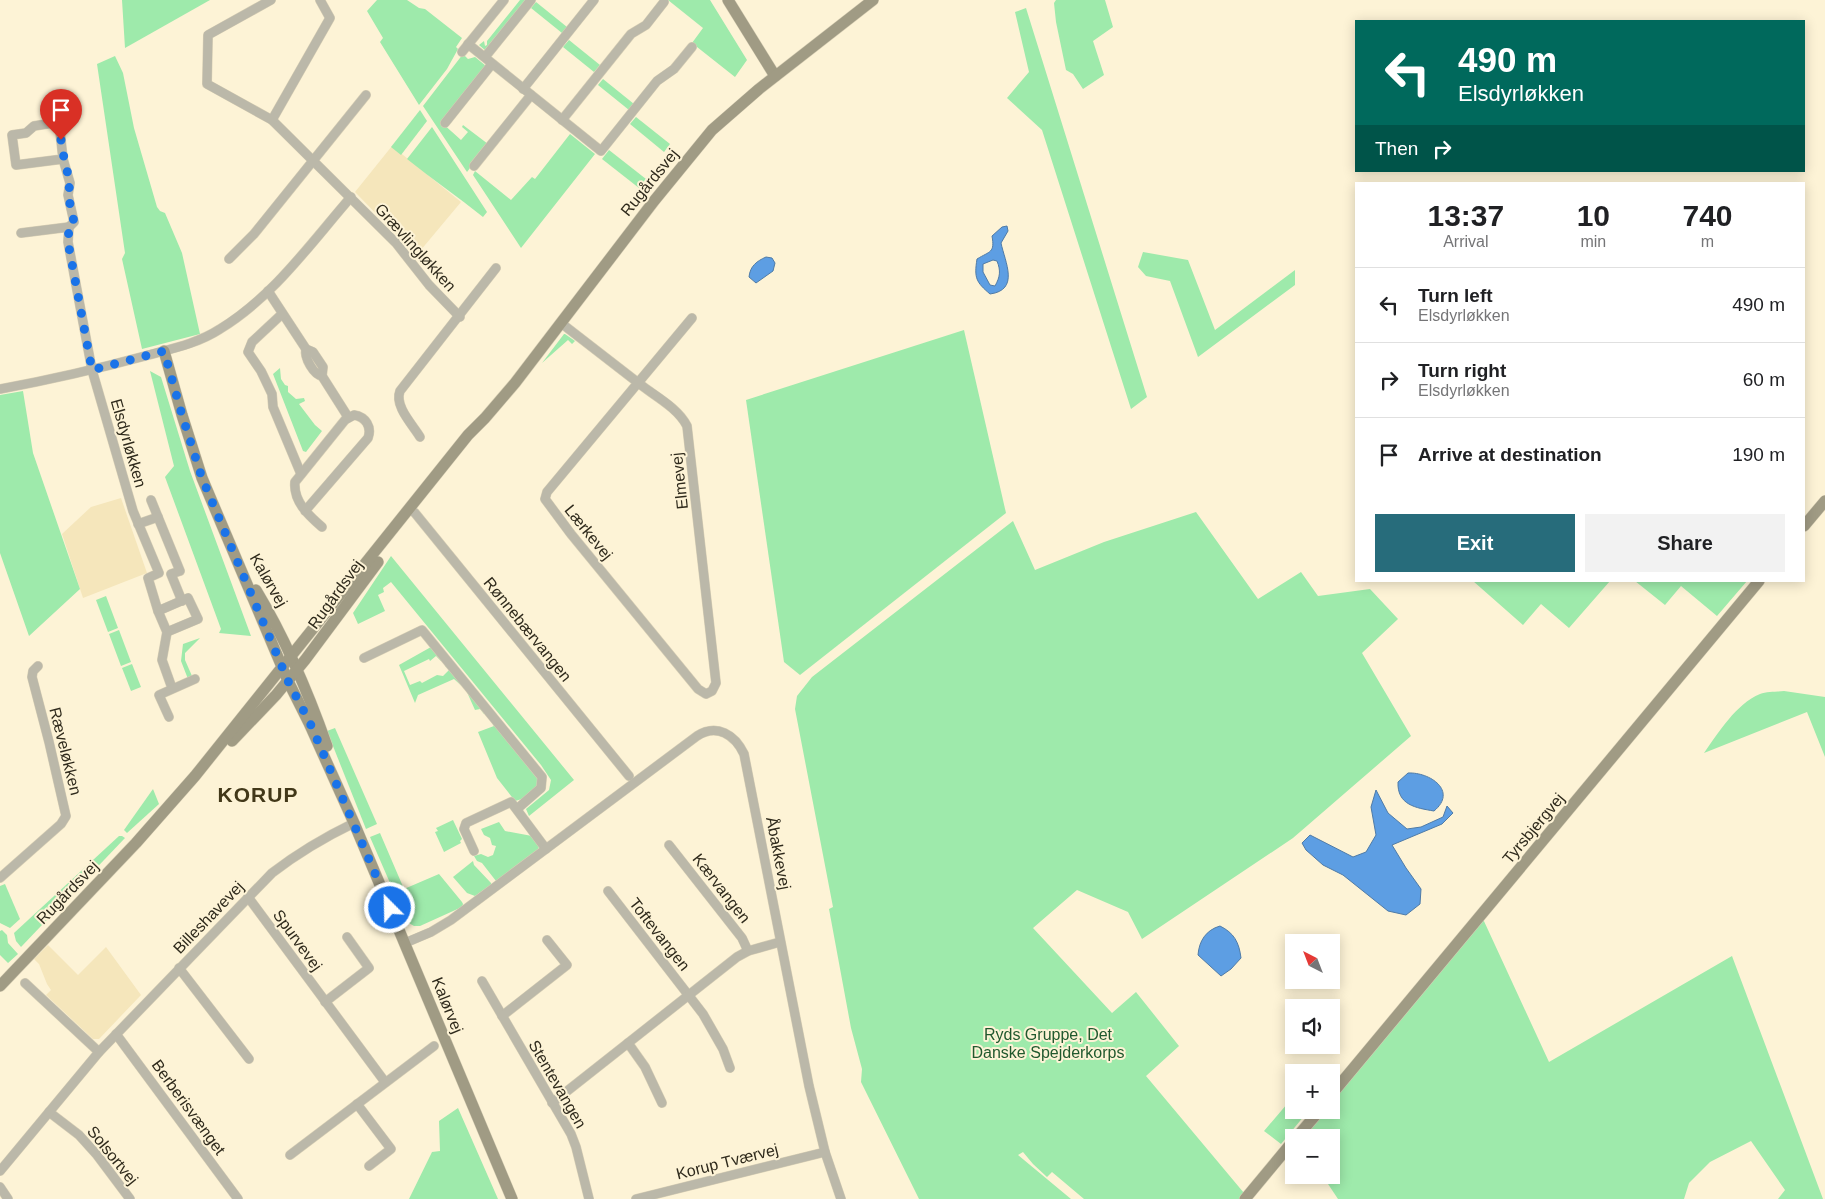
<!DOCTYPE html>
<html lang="en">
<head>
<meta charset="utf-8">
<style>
	:root { --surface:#fff; --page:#f2f2f2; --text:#202124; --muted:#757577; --line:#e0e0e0; --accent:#276c7b }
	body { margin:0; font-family:Arial,sans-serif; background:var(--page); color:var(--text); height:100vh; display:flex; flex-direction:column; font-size:19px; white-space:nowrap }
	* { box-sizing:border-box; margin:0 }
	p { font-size:16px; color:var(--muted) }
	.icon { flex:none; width:28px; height:28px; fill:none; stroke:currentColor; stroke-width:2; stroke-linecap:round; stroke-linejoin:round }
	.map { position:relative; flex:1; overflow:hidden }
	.sheet { position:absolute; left:1355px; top:182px; width:450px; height:400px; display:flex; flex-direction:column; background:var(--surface); border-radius:0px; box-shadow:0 2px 12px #0003 }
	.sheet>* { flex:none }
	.hud { position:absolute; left:1355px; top:20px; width:450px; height:152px; border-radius:0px; box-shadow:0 2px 12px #0003; background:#00695c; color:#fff; overflow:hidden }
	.needle { width:32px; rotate:318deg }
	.fabs { position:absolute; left:1285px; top:934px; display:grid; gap:10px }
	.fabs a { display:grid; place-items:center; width:55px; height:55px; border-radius:0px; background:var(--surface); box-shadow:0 2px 12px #0003; font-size:25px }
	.pin { position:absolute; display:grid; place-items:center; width:42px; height:42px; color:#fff; margin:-51px -21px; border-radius:50% 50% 50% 0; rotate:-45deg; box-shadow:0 0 5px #0007 }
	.pin .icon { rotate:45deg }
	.me { position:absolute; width:55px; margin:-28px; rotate:337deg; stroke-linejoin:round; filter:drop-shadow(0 0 4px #0008) }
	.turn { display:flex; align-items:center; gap:18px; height:105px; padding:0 20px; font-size:22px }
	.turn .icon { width:65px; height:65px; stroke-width:2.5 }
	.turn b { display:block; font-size:35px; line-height:42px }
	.then { display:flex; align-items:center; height:48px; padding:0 20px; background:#0003; gap:10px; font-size:19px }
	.eta { display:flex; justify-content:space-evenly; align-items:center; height:85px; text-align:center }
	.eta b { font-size:30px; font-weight:700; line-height:35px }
	.button { display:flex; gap:10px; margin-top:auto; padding:10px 20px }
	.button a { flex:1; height:58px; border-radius:0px; background:var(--accent); color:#fff; font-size:20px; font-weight:700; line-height:58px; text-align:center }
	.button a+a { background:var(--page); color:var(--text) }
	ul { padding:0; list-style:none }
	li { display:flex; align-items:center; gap:15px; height:75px; padding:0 20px; border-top:1px solid var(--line) }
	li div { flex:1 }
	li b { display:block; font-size:19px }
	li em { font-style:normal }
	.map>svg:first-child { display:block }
	.built { fill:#f5e6bb }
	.green { fill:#9eeaab }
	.water { fill:#5d9ee3; stroke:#4f7ba7; fill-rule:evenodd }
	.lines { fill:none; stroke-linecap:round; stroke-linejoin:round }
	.street-casing { stroke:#d8cfb5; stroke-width:10 }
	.secondary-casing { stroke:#d8cfb5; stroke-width:12 }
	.street { stroke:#bbb8a9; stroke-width:9 }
	.secondary { stroke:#a09b84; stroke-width:11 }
	.route { stroke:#1a73e8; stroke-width:9; stroke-dasharray:0 16.2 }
	.labels { text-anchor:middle; stroke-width:4; stroke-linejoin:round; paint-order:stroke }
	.street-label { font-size:16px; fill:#2f2a1c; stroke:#fdf3d6 }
	.park-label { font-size:16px; fill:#20592e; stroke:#fdf3d6 }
	.district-label { font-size:21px; font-weight:bold; letter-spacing:1px; fill:#423819; stroke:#fdf3d6 }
</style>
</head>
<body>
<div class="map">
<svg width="1825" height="1199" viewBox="0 0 1825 1199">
	<rect width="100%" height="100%" fill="#fdf3d6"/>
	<g class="built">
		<path d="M392,146L461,202L415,257L394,232L355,192Z"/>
		<path d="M121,498L147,573L83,598L62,534L91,507Z"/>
		<path d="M48,945L78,975L106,947L141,995L99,1039H93L46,995L51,990L47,984L39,964L34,959Z"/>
	</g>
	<g class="green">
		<path d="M122,0H210L125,48Z"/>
		<path d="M377,0H407L419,8L425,9L462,38L456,47L458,49L447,69L419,105L380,42L383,38L367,11Z"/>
		<path d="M520,0H527L486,51L479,45L484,41L485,46L487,45V41Z"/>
		<path d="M668,0H710L747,60L735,77L692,43L703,28Z"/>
		<path d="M1056,0H1105L1113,27L1093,41L1104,75L1083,89L1073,74L1066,70L1056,22L1054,3Z"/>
		<path d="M536,2L567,27L562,33L531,8Z"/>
		<path d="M1026,8L1147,397L1131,409L1042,130L1007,98L1029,72L1015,12Z"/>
		<path d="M569,40L600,65L594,72L563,47Z"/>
		<path d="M463,54L468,59L475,57L486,66L441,122L461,140L468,132L462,127L463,125L488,144L467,172L423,106Z"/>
		<path d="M115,56L123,73L134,128L157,207L160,211L165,213L182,253L200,334L142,349L122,259L125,253L97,64Z"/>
		<path d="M603,79L634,104L629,110L598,85Z"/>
		<path d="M420,110L427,121L401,155L391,147Z"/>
		<path d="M636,117L670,144L664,152L630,124Z"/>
		<path d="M432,127L487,212L483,217C458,197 432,179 407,159Z"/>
		<path d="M570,134L595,154L521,248L473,175L475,171L511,200L532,177L535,179Z"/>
		<path d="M609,150L646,179L639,188L602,159Z"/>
		<path d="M1143,252L1188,260L1215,330L1295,270V285L1198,357L1170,281L1146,276L1138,267Z"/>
		<path d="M964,330L1006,513L800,675L784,662L746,400Z"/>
		<path d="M564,334H565L575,341L572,344L568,340L542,363Z"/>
		<path d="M280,368L281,379L285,385L288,386V392L296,399L304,398L305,401L299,404L315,425L322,431L306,452L303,451L273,374Z"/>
		<path d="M150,371L161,377L190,471L251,636L219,633L221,629L165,477L174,466Z"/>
		<path d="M23,391L33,453L80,589L29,636L0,553V395Z"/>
		<path d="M1196,512L1258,599L1301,572L1318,596L1370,589L1398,619L1362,653L1411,736L1293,838L1142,939L1128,912L1077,890L1033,928L1112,1013L1136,992L1179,1046L1146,1076L1244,1193L1239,1199H1084L1052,1172L1047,1177L1033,1164L1023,1152L1018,1155L1071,1199H919L861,1082L862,1069L851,1028L829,909L833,907L795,709L797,696L812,677L1013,521L1035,570L1104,542Z"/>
		<path d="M391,556L574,780L529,816L526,809L549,790L551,780L541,765L391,582L383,588L384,592L378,595L385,611L358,624L353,613Z"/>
		<path d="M1473,581H1610L1569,628L1541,604L1523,625Z"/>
		<path d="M1635,581H1747L1717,616L1681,586L1665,605Z"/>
		<path d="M106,596L118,628L108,632L96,600Z"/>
		<path d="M119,630L131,662L121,666L109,634Z"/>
		<path d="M200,638L185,653V660L192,676L188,679L181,661L183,644Z"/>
		<path d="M431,647L442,660L441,661L436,656L430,661L429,659L404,671L410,685L420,681L422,683L437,675L443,676L449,670L445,666L446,665L485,711L484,714L480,709L475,710L466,690L454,679L418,695L415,703L399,665Z"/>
		<path d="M132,664L141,687L131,691L122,668Z"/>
		<path d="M1784,691L1825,697V757L1807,712L1704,753C1719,732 1736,704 1760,694C1767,691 1777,692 1784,691Z"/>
		<path d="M490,720L492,721L538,779L537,787L522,799L515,801L497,778L478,732L494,726Z"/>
		<path d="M335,728L377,824L366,829L327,731Z"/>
		<path d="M153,789L159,804L127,833L124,830Z"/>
		<path d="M453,820L462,839L460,841L461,843L444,852L435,832L438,831L436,828Z"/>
		<path d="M499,822L505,831L532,836L539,847L537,851L496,881L482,863L477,861L474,856L481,854L488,857L493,855L496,846L492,845L490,838L484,835L481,829Z"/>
		<path d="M380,833L404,889L439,874L462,902L463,904L462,907L420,926H414L407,922L370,837Z"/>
		<path d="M119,836H122L125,838L21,947L16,941L14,933Z"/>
		<path d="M473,861L474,865L491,883V885L475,896L467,893L453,877Z"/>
		<path d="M5,884L20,919L10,928L0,923V886Z"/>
		<path d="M1483,919L1549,1062L1732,956L1823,1199H1778L1785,1190L1751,1141L1710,1162L1689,1183L1684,1199H1338L1322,1175H1331V1138H1301L1324,1110H1331V1101Z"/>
		<path d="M2,930L7,935L8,943L18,954L8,963L0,955V931Z"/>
		<path d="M1293,1097L1294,1110H1309L1281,1144L1264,1131Z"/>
		<path d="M458,1108L498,1199H409L432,1152L440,1151L439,1121Z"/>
	</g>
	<g class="water">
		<path d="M1007,226L1008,231L1001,243C1005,262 1020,290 990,294C976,282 974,278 977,259C990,251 995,253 992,236L1002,227ZM993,260L997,261C1001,271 1000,277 995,286L990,285L983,272V264Z"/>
		<path d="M766,257L772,258L775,263L773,271L756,283L749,277C750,266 757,261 766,257Z"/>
		<path d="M1408,773C1430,772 1458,791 1434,811C1416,808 1397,805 1398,782Z"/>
		<path d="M1376,790L1388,813L1407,829L1421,827L1443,817L1447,806L1453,813L1442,824L1392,845L1406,868L1421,889L1420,904L1406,915L1388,911L1343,875L1323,865L1306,850L1302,843L1310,835L1353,857L1366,852L1376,835L1371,807Z"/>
		<path d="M1220,926C1234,933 1239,942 1241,958L1231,969L1221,976L1198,955C1199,941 1206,930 1220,926Z"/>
	</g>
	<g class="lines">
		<g class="street-casing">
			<g id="street">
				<path d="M271,0L208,35L207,84L272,120L396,243L429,285L460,317"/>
				<path d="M468,44L601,151L657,81L674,69L692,47"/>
				<path d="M462,52L504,0"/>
				<path d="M485,57L531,0"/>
				<path d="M523,89L594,0"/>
				<path d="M272,120L330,18L320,0"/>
				<path d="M562,120L631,34L646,25L664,2"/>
				<path d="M445,123L492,64"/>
				<path d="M63,159L59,122L34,126L26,133L12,135L16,165L63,159L70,183L68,195L74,222L69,227L68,242L92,370L133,511L159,573L148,578L158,611L188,598L198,619L167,632"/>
				<path d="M474,166L531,95"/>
				<path d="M21,233L69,227"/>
				<path d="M229,259L254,234L366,95"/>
				<path d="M268,291L306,349L313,352L323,367L322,376L348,417"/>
				<path d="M282,314L252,342L248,352L261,371L272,394L273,407L301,474"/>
				<path d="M561,323C588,344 614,364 641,385C655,396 678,408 687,426L716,683L712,691L706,694L698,689L571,534L545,499L547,492L692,318"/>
				<path d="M306,349C304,358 314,375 322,376"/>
				<path d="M0,389C49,380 97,369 145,356C170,349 197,344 220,329C274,296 310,244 351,197"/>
				<path d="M420,437C413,425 394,406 400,391L496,268"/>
				<path d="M151,500L180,571L171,574L182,601"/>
				<path d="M410,509L415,513L629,776"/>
				<path d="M305,511L368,438C372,427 366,417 354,415L345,420L295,482C293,501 308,515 322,527"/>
				<path d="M138,524L158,517"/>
				<path d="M158,611L167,632L162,660L172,688"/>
				<path d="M364,658L422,630L542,777L541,788L517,809"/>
				<path d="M169,717L159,695L195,679"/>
				<path d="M669,845L742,938L748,951"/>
				<path d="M474,851L464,829L466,823L511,802L546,849"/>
				<path d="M0,878L61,824L66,816L49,742L32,677L33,671L38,666"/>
				<path d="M608,891L703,1014L723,1049L730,1068"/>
				<path d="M248,897L385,1082"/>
				<path d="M405,943L431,932L451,920L697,736C717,723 735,735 744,754L809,1086L825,1152L841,1199"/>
				<path d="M179,968L249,1059"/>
				<path d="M482,981L571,1134L576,1147L589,1199"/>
				<path d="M25,983L99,1052"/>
				<path d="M325,1002L369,968L347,937"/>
				<path d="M502,1016L567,965L547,940"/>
				<path d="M116,1034L238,1199"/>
				<path d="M628,1043L645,1067L662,1103"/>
				<path d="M552,1103L737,957L748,951L780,942"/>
				<path d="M357,1104L391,1149L369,1166"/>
				<path d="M49,1112L79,1135L97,1155L130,1199"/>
				<path d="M290,1155L434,1046"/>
				<path d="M0,1171L99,1052L272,873C298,853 325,837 354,823"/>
				<path d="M0,1187L8,1199"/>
				<path d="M636,1199L825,1152"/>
			</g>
		</g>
		<g class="secondary-casing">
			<g id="secondary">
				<path d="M728,0L775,76"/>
				<path d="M164,351L182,415L202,478L288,681L309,723L354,823L512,1199"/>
				<path d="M1804,526L1825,501"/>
				<path d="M256,590C285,638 308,692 327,746"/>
				<path d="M232,741L276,695L305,660L378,562"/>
				<path d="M0,986L136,843L195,776L468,435L485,418L515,383L654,201L712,130L759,89L873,0"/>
				<path d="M1331,1095L1759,581"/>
				<path d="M1296,1138L1320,1110"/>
				<path d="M1245,1199L1294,1140"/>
			</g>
		</g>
		<use href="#street" class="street"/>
		<use href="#secondary" class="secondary"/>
	</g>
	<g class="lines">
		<path class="route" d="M61,140L64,158L70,183L68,195L74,222L69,228L68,242L92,370L164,351L182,415L202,478L288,681L310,723L390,908"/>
	</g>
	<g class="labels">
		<g class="street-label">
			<text transform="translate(649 182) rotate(-51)" y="6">Rugårdsvej</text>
			<text transform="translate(416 247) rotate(48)" y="6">Grævlingløkken</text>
			<text transform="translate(129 443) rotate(74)" y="6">Elsdyrløkken</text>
			<text transform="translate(679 481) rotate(-96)" y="6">Elmevej</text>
			<text transform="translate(589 532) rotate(51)" y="6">Lærkevej</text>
			<text transform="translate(269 580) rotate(60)" y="6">Kalørvej</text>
			<text transform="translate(335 594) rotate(-54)" y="6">Rugårdsvej</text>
			<text transform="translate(528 629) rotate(51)" y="6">Rønnebærvangen</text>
			<text transform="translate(66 751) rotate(76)" y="6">Ræveløkken</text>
			<text transform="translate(1533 828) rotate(-50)" y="6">Tyrsbjergvej</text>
			<text transform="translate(779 853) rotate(79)" y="6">Åbakkevej</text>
			<text transform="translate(722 888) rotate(52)" y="6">Kærvangen</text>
			<text transform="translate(67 892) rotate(-46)" y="6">Rugårdsvej</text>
			<text transform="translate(208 917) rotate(-46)" y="6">Billeshavevej</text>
			<text transform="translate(660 934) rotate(52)" y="6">Toftevangen</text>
			<text transform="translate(298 940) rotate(54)" y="6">Spurvevej</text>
			<text transform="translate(448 1005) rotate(68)" y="6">Kalørvej</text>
			<text transform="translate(558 1084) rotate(60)" y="6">Stentevangen</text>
			<text transform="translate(189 1107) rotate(54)" y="6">Berberisvænget</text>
			<text transform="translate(113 1155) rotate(51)" y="6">Solsortvej</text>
			<text transform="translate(727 1161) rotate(-14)" y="6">Korup Tværvej</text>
		</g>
		<g class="park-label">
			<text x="1048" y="1040">Ryds Gruppe, Det<tspan x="1048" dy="18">Danske Spejderkorps</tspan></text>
		</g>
		<g class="district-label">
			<text x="258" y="802">KORUP</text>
		</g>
	</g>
</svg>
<div class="fabs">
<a><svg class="needle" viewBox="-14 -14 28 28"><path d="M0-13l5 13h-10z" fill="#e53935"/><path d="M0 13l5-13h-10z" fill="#757577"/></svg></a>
<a><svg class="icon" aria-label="sound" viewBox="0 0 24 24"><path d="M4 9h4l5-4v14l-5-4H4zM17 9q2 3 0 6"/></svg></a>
<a>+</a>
<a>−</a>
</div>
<div class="pin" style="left:61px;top:140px;background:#d93025"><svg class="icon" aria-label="arrive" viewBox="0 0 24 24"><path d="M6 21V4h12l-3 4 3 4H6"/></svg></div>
<svg class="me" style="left:390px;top:908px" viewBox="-20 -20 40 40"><circle r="17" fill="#1a73e8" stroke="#fff" stroke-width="3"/><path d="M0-11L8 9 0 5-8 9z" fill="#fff"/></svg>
<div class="hud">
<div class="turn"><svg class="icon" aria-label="left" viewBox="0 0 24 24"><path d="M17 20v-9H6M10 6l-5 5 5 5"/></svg><div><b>490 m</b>Elsdyrløkken</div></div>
<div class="then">Then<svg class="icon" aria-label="right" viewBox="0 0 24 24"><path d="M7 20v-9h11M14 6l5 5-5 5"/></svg></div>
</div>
<section class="sheet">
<div class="eta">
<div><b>13:37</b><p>Arrival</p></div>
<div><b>10</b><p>min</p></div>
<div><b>740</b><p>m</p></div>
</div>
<ul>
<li><svg class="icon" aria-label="left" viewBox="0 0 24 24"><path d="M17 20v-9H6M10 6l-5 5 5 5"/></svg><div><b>Turn left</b><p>Elsdyrløkken</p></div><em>490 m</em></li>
<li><svg class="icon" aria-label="right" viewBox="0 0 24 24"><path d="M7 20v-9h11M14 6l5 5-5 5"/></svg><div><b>Turn right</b><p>Elsdyrløkken</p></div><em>60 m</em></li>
<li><svg class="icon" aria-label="arrive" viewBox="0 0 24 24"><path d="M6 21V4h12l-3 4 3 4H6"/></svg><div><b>Arrive at destination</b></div><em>190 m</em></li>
</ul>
<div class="button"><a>Exit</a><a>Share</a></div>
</section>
</div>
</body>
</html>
